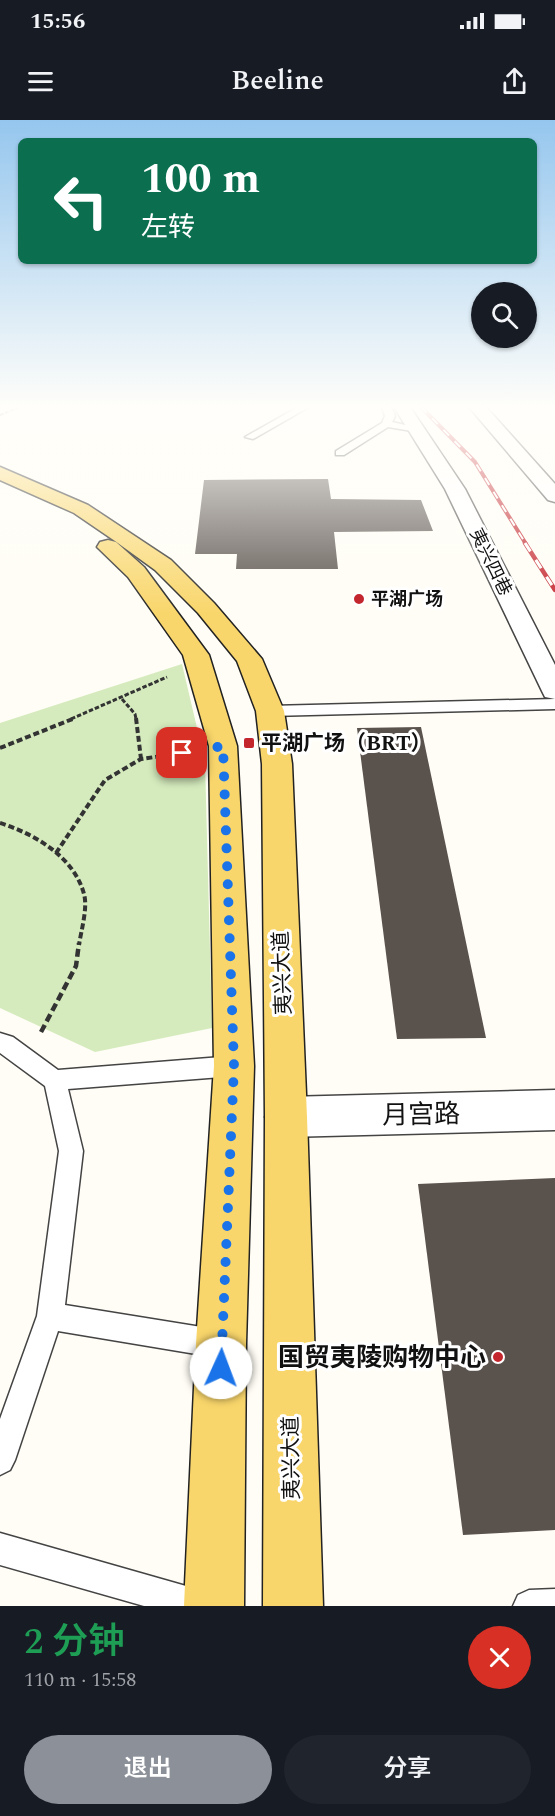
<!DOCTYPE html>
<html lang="zh">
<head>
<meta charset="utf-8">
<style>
	:root { --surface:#171b24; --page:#20242c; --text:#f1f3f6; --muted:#9ea1a6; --accent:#8c9099 }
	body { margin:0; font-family:Spectral,"Noto Sans SC",serif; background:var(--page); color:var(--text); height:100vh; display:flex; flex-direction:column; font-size:22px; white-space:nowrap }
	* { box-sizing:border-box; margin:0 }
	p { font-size:20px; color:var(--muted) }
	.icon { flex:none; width:33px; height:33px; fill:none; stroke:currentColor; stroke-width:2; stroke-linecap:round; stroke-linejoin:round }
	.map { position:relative; height:1486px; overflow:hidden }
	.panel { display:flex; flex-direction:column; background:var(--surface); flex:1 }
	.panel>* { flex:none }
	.hud { position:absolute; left:18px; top:18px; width:519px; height:126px; border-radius:9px; box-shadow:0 2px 4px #0004; background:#0b6e4f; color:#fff; overflow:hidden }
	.buttons { position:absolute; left:471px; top:162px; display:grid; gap:12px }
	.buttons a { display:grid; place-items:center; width:66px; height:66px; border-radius:50%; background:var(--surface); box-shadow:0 2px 4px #0004; font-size:30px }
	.pin { position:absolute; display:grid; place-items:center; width:51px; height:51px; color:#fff; margin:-26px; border-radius:12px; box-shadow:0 3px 9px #0006 }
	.me { position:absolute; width:66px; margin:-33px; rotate:2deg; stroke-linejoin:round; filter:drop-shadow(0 0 4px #0008) }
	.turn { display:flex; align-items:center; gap:21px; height:126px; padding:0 24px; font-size:27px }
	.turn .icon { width:78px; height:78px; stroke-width:2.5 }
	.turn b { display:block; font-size:42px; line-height:51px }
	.round { display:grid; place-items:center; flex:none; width:63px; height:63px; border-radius:32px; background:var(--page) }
	.head { display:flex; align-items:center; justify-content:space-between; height:102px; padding:0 24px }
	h1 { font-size:36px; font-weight:600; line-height:45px; color:#1e9e55 }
	.action { display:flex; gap:12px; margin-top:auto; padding:12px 24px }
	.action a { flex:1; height:69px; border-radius:36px; background:var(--accent); color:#fff; font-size:24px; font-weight:600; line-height:69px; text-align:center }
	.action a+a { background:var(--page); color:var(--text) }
	.status { display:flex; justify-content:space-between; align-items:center; height:42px; padding:0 30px; background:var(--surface); direction:ltr }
	.status svg { height:16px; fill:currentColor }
	header { display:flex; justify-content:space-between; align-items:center; height:78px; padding:0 24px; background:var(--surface); font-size:27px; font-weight:600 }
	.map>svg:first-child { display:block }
	.green { fill:#d5ebbd }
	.building { fill:#5a524d }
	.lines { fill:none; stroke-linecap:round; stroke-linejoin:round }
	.service-casing { stroke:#444; stroke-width:3 }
	.minor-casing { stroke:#444; stroke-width:3 }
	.tertiary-casing { stroke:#444; stroke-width:3 }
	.primary-casing { stroke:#222; stroke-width:3 }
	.path-far3 { stroke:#333; stroke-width:2; stroke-dasharray:4 1.5; stroke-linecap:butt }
	.path-far2 { stroke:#333; stroke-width:3; stroke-dasharray:4.5 2; stroke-linecap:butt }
	.path-far1 { stroke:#333; stroke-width:4; stroke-dasharray:6 3; stroke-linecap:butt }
	.path { stroke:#333; stroke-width:4.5; stroke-dasharray:8 4; stroke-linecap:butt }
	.service { fill:#fff; fill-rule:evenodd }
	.minor { fill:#fff; fill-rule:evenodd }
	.tertiary { fill:#fff; fill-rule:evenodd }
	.primary { fill:#f9d66b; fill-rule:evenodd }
	.rail-far1-casing { stroke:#c4262e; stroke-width:4 }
	.rail-casing { stroke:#c4262e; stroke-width:4.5 }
	.rail-far1 { stroke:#fff; stroke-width:2; stroke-dasharray:8; stroke-linecap:butt }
	.rail { stroke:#fff; stroke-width:3; stroke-dasharray:10; stroke-linecap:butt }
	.route { stroke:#1a73e8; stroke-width:10; stroke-dasharray:0 18 }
	.poi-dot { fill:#c4262e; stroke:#fff; stroke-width:2 }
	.labels { text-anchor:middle; stroke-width:6; stroke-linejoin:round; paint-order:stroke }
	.far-street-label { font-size:18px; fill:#111; stroke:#fff }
	.far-poi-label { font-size:18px; font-weight:bold; fill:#111; stroke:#fff; text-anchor:start }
	.poi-label { font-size:21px; font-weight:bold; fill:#111; stroke:#fff; text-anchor:start }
	.street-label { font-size:21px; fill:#111; stroke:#fff }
	.near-street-label { font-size:26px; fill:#111; stroke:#fff }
	.near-poi-label { font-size:26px; font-weight:bold; fill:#111; stroke:#fff; text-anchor:end }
</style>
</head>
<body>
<div class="status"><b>15:56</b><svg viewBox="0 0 49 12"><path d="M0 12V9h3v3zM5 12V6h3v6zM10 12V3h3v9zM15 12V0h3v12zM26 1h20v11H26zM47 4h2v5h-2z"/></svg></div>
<header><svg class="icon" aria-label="menu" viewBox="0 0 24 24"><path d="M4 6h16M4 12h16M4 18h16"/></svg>Beeline<svg class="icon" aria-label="share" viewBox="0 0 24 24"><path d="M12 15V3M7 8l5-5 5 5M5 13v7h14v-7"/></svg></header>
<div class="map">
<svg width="555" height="1486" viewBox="0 0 555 1486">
	<rect width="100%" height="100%" fill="#fffdf5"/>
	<path class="green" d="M182,544L205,642L212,908L95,932L0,888V603Z"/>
	<g class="building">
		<path d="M328,359L331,379L421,380L433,411L334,412L338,449H236L237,434H195L204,360Z"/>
		<path d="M421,607L486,918L397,919L357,608Z"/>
		<path d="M555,1058V1410L463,1415L418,1064Z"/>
	</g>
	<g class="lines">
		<g class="service-casing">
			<g id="service">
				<path d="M298,287H309L253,319L245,317Z"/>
				<path d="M382,287H391L395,296L392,302L423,309L418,312L388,307L344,335H336V331L382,303L385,296Z"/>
				<path d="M555,579V589L270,596L262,591L270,586Z"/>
				<path d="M0,913L13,917L58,950L234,936L242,939L245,946L242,953L234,956L68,969L83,1031L65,1185L220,1210L230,1214L234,1224L230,1234L220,1238L58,1211L15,1340L10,1350L0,1355V1299L37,1196L59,1031L45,966L0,933Z"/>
				<path d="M0,1413L200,1470L211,1475L216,1486H144L0,1445Z"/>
				<path d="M555,1469V1486H513L518,1475L529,1470Z"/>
			</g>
		</g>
		<g class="minor-casing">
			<path id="minor" d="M394,287H410L465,369L555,545V579L545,577L542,571L445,369Z"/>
		</g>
		<g class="tertiary-casing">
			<g id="tertiary">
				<path d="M469,287H486L555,364V382L548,380Z"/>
				<path d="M555,970V1010L286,1017L271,1011L265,997L271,983L286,977Z"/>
			</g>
		</g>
		<g class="primary-casing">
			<g id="primary">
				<path d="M0,347L88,385L171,440L214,483L262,539L284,591L292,644L307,997L323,1486H263L265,997L262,644L256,591L237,541L198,493L155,450L115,421L74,393L0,360Z"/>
				<path d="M108,420L116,422L144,447L209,535L237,626L254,946L246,1224L244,1486H184L196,1224L214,946L209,626L183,535L128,457L97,427L100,422Z"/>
			</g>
		</g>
		<path class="path-far3" d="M0,295L20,287"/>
		<g class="path-far2">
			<path d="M122,579L135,594L136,599"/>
			<path d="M71,599L167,557"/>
		</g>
		<g class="path-far1">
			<path d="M136,598L141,639"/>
			<path d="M0,628L75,598"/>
			<path d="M0,703C35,714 74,737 84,774C88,788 81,811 79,825"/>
			<path d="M56,733L105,660L141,639L190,632"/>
		</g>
		<path class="path" d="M41,912L76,846L79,823"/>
		<use href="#service" class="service"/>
		<use href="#minor" class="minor"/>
		<use href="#tertiary" class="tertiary"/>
		<use href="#primary" class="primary"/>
		<g class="rail-far1-casing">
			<path id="rail-far1" d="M421,287L475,342L526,424"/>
		</g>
		<g class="rail-casing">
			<path id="rail" d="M525,423L555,470"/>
		</g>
		<use href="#rail-far1" class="rail-far1"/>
		<use href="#rail" class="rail"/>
	</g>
	<linearGradient id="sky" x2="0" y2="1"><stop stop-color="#95c6ee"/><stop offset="0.58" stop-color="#fffefa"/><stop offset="1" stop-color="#fffefa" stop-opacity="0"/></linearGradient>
	<rect width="555" height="495" fill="url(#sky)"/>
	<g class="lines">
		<path class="route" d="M182,633L223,626L234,946L221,1248"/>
	</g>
	<g class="poi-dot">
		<circle cx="359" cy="479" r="6"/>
		<rect x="243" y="617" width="12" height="12" rx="3"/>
		<circle cx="498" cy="1237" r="6"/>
	</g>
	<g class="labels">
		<g class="far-street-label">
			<text transform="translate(491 442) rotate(64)" y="6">夷兴四巷</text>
		</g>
		<g class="far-poi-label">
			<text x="371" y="485">平湖广场</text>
		</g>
		<g class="poi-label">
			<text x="261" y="630">平湖广场（BRT）</text>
		</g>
		<g class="street-label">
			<text transform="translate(282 853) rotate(-92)" y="7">夷兴大道</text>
			<text transform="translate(291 1338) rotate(-91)" y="7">夷兴大道</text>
		</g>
		<g class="near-street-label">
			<text transform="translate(421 994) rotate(-1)" y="9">月宫路</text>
		</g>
		<g class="near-poi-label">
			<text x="486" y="1246">国贸夷陵购物中心</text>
		</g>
	</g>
</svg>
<div class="buttons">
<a><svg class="icon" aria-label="search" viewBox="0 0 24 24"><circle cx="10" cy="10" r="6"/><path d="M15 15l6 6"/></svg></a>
</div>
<div class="pin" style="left:182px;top:633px;background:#d93025"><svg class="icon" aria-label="arrive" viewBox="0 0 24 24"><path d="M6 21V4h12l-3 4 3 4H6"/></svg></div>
<svg class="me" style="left:221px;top:1248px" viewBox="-20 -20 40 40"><circle r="19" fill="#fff"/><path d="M0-13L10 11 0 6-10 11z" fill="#1a73e8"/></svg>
<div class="hud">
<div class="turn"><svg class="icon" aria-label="left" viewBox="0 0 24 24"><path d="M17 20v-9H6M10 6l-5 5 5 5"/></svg><div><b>100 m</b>左转</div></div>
</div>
</div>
<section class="panel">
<div class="head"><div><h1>2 分钟</h1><p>110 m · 15:58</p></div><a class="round" style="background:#d93025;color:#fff"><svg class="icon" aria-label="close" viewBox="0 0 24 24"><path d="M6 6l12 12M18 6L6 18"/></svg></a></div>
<div class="action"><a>退出</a><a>分享</a></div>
</section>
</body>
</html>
